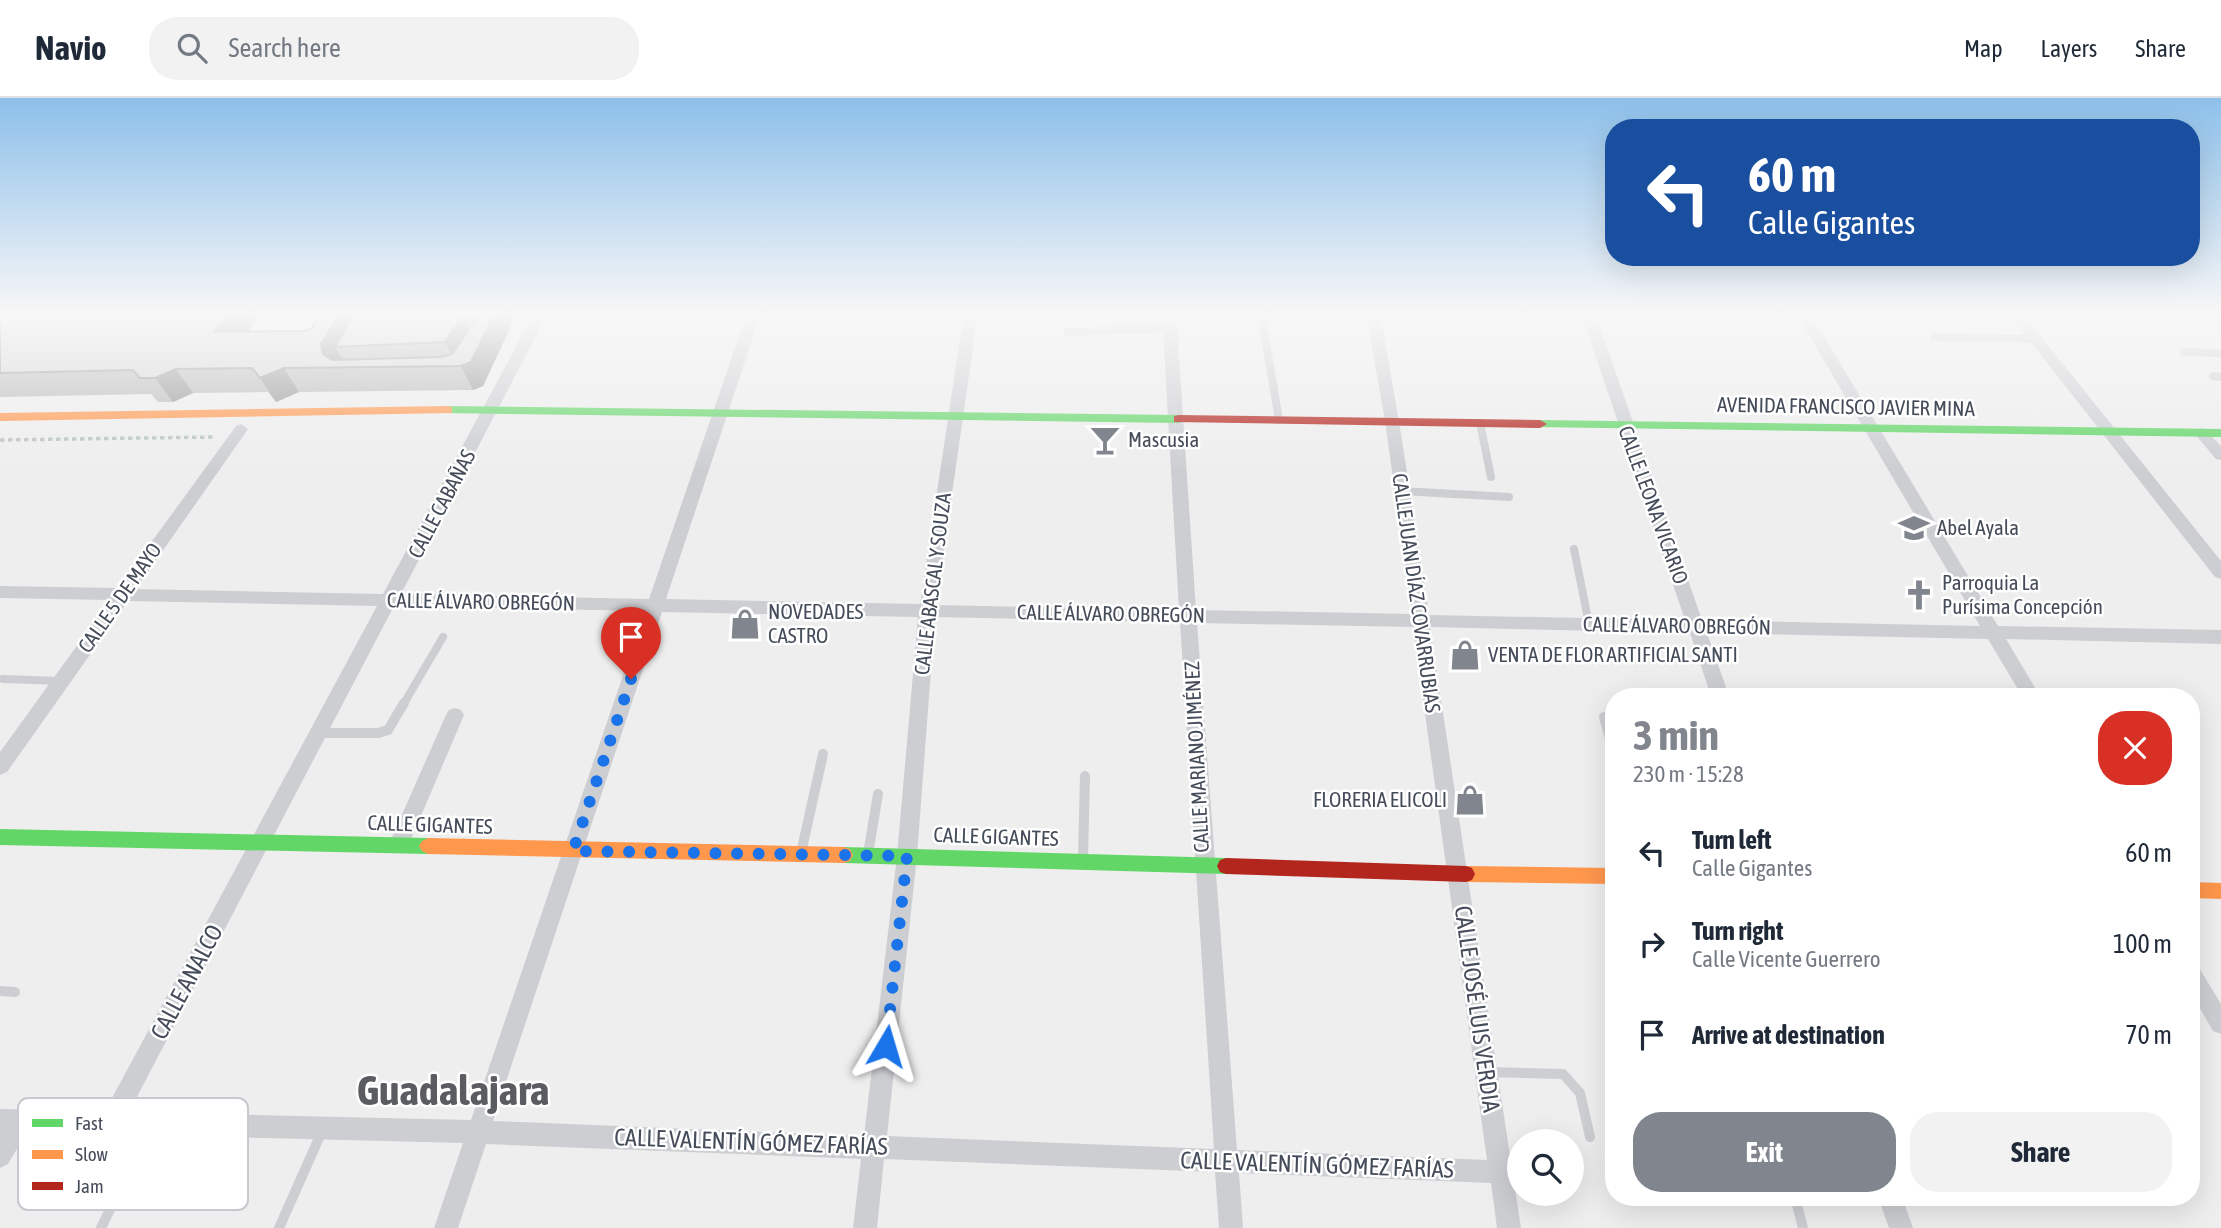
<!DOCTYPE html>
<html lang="en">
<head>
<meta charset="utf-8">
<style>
	:root { --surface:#fff; --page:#f2f2f3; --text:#1f2937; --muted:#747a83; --line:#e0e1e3; --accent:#80858e }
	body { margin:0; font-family:"Asap Condensed",sans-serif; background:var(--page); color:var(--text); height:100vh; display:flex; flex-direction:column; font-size:26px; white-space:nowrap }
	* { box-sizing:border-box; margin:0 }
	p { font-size:23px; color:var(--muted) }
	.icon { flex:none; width:38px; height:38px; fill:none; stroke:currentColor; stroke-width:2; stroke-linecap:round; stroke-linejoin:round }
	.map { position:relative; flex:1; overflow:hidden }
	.drawer { position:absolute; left:1605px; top:590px; width:595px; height:518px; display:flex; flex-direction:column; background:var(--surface); border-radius:28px; box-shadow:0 7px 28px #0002 }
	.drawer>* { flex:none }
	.hud { position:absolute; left:1605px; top:21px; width:595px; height:147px; border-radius:28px; box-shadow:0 7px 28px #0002; background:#1a4fa0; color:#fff; overflow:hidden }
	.buttons { position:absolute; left:1507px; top:1031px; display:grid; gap:14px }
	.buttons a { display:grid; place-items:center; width:77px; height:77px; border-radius:50%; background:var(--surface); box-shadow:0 7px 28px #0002; font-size:35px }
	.pin { position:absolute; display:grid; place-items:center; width:60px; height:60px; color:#fff; margin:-72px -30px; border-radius:50% 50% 50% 0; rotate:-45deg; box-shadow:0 0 7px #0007 }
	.pin .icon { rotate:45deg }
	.me { position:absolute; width:77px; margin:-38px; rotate:7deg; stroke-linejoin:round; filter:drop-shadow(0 0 5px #0008) }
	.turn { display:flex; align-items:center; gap:24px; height:147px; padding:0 28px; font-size:32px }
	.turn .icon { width:91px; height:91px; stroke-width:2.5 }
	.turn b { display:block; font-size:49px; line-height:60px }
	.round { display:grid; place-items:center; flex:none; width:74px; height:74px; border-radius:28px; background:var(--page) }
	.summary { display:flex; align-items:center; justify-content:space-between; height:119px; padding:0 28px }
	h1 { font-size:42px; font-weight:700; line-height:52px; color:var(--accent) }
	.action { display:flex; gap:14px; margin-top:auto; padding:14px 28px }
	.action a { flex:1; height:80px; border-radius:28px; background:var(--accent); color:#fff; font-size:28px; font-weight:700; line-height:80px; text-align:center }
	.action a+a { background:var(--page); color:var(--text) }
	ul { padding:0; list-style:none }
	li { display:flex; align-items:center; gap:21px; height:91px; padding:0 28px }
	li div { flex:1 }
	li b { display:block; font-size:26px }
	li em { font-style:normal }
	header { display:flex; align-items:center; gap:42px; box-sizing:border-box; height:98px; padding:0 35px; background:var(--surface); border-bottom:2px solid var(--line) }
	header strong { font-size:33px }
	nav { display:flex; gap:38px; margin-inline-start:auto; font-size:24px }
	.search { width:490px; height:63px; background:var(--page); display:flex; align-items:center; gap:18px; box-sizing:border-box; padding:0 24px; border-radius:28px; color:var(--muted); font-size:26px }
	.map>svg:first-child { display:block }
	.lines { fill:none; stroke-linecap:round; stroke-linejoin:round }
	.path { stroke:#b8c4c3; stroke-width:3.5; stroke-dasharray:4.5 3.5; stroke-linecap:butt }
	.lane-far1 { stroke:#ccced2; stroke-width:8 }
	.lane { stroke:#ccced2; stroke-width:10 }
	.street { fill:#ccced2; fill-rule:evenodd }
	.fast { fill:#63d668; fill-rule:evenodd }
	.slow { fill:#ff974d; fill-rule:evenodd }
	.jam { fill:#b3261e; fill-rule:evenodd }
	.wall { fill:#b8b8bb }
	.shaded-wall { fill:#969698 }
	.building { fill:#d6d6d9; stroke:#969698; stroke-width:2 }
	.route { stroke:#1a73e8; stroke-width:12; stroke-dasharray:0 21.6 }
	.labels { text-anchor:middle; stroke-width:5; stroke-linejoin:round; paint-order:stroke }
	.street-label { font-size:21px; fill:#454c5a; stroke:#fff }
	.poi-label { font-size:21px; fill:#454c5a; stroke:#fff; text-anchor:start }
	.near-street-label { font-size:24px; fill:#454c5a; stroke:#fff }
	.near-town-label { font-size:42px; font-weight:bold; fill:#5a5c62; stroke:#fff }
	.key { fill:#fff; stroke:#c7c9ce; stroke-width:2 }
	.key-label { font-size:19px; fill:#454c5a }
</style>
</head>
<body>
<header>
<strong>Navio</strong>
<div class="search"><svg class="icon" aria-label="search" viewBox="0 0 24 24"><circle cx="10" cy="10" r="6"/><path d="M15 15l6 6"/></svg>Search here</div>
<nav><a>Map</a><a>Layers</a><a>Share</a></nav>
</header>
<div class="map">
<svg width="2221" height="1130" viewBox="0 0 2221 1130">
	<rect width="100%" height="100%" fill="#efeeee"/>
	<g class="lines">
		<path class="path" d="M0,342L215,339"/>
		<g class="lane-far1">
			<path d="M1261,215L1279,322"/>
			<path d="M1068,234L1170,230"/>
			<path d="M1934,239L2036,241"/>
			<path d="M2184,254L2221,255"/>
			<path d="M2213,278L2221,279"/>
			<path d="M1480,325L1491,379"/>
			<path d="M1401,393L1509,399"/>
			<path d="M1574,451L1589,526"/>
			<path d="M3,581L61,583"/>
			<path d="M403,607L443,539"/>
		</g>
		<g class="lane">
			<path d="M1604,619L1614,655"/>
			<path d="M320,635H378L388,632L404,605"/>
			<path d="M801,755L823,656"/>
			<path d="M868,756L878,696"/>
			<path d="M1083,761L1085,678"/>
			<path d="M0,893L15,894"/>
			<path d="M1488,974L1563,976L1580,995L1590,1039"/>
			<path d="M1795,1099L1803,1130"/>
			<path d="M101,1130L150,1029"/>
			<path d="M279,1130L323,1031"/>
		</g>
		<g class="street">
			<path d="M534,215H548L401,496L649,501L747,215H761L666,501L920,506L964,215H978L936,507L1179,512L1162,215H1176L1196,512L1412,516L1385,323L1366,215H1380L1399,323L1429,517L1685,522L1581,215H1595L1702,522L1980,528L1796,215H1810L1998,528L2221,532V546L2006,541L2040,598H2022L1988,541L1707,535L1729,598H1711L1690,535L1430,529L1521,1130H1497L1491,1085L1239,1075L1243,1130H1219L1215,1074L884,1061L877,1130H853L861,1061L486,1046L458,1130H434L463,1045L27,1034L8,1066L0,1070V1011L105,1013L377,508L128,503L7,674L0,677V654L110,502L0,500V488L118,490L236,328L241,326L248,331L246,334L136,491L383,496ZM394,508L645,513L471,1022L129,1014ZM662,514L918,519L897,758L864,1038L493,1023ZM935,519L1180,524L1214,1051L887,1038L917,758ZM1197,525L1413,529L1487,1062L1237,1052Z"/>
			<path d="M2008,215H2022L2221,463V481L2215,479Z"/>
			<path d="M2201,330L2206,332L2221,348V362L2216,361L2194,335Z"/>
			<path d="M455,610L461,612L464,617L409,746L406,752L399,755L392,752L389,746L446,617L449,612Z"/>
			<path d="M2191,865L2198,868L2221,906V936L2213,933L2191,895Z"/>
			<path d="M1878,1099H1902L1913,1130H1889Z"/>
		</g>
		<g class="fast">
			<path d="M447,308L1179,317L1186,321L1179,325L442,315V309Z"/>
			<path d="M1540,322L2221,331V339L1535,329L1533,326Z"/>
			<path d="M0,731L428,740L434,743L437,748L434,753L428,756L0,747Z"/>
			<path d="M844,749L1226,760L1232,762L1235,768L1232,774L1226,776L844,765L838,763L835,757L838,751Z"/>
		</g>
		<g class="slow">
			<path d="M447,308L452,309V315L0,323V315Z"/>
			<path d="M428,740L844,749L850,751L853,757L850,763L844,765L428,756L422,753L419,748L422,743Z"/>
			<path d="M1466,768L1614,770V786L1466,784L1460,782L1457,776L1460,770Z"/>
			<path d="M2191,784L2221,785V801L2191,800Z"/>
		</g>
		<g class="jam">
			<path d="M1179,317L1540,322L1547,326L1540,330L1174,324V318Z"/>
			<path d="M1226,760L1466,768L1472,770L1475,776L1472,782L1466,784L1226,776L1220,774L1217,768L1220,762Z"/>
		</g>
	</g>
	<path class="wall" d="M0,215L248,234L304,233L312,230L322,215H517L483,288L473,292L299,294L276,304L268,294L193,295L173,304H158L151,296L0,299Z"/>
	<g class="shaded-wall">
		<path d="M228,215H261L231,258L214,234Z"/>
		<path d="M340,215H367L348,248L335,249L342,260L336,270L323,256L321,246Z"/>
		<path d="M495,215H517L483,288L473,292L461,268Z"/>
		<path d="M464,216L475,240L458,268L445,244Z"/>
		<path d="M284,270L299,294L276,304L260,280Z"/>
		<path d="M176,271L193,295L173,304L155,280Z"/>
	</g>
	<g class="building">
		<path d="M0,215H228L214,234L304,233L312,230L322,215H340L321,246L323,256L332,262L440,259L452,256L480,215H495L471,264L461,268L284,270L260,280L252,270L176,271L155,280H140L133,272L0,275Z"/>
		<path d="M464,216L445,244L335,249L353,217Z"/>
	</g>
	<linearGradient id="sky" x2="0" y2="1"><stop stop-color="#8dc0ea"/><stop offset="0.58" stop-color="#f8f7f7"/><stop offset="1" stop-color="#f8f7f7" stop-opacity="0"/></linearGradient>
	<rect width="2221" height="373" fill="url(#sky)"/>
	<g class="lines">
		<path class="route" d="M631,581L573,753L907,758L886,948"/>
	</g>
	<defs>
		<g id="bar-bare" transform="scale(2.415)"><path d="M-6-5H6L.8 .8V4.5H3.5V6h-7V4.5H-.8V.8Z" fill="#80858e" stroke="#fff" stroke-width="2.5" paint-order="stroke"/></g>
		<g id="school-bare" transform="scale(2.415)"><path d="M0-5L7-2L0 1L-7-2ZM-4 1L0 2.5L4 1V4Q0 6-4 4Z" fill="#80858e" stroke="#fff" stroke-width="2.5" paint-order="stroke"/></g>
		<g id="church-bare" transform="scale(2.415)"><path d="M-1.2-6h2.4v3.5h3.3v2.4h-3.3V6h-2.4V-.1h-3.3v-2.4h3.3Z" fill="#80858e" stroke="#fff" stroke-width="2.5" paint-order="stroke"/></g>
		<g id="shop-bare" transform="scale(2.415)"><path d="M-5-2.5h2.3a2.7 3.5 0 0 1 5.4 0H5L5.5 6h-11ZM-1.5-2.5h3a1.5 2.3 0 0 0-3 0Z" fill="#80858e" stroke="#fff" stroke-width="2.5" paint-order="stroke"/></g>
	</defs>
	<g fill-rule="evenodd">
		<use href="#bar-bare" x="1105" y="342"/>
		<use href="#school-bare" x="1914" y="430"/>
		<use href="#church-bare" x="1919" y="497"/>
		<use href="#shop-bare" x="745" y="526"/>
		<use href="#shop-bare" x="1465" y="557"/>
		<use href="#shop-bare" x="1470" y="702"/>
	</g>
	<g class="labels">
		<g class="street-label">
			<text transform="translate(1846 309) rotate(1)" y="7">AVENIDA FRANCISCO JAVIER MINA</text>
			<text transform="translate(442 406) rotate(-62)" y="7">CALLE CABAÑAS</text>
			<text transform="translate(1653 407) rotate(70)" y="7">CALLE LEONA VICARIO</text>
			<text transform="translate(933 486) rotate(-83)" y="7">CALLE ABASCAL Y SOUZA</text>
			<text transform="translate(1416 495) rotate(82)" y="7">CALLE JUAN DÍAZ COVARRUBIAS</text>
			<text transform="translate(120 500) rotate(-55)" y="7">CALLE 5 DE MAYO</text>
			<text transform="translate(481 504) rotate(1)" y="7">CALLE ÁLVARO OBREGÓN</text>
			<text transform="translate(1111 516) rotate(1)" y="7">CALLE ÁLVARO OBREGÓN</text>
			<text transform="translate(1677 528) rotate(1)" y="7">CALLE ÁLVARO OBREGÓN</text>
			<text transform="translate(1197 659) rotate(-93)" y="7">CALLE MARIANO JIMÉNEZ</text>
			<text transform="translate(430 727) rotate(2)" y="7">CALLE GIGANTES</text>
			<text transform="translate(996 739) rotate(2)" y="7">CALLE GIGANTES</text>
		</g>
		<g class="poi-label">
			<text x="1128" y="349">Mascusia</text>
			<text x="1937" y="437">Abel Ayala</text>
			<text x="1942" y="492">Parroquia La<tspan x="1942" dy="24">Purísima Concepción</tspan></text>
			<text x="768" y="521">NOVEDADES<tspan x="768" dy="24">CASTRO</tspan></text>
			<text x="1488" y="564">VENTA DE FLOR ARTIFICIAL SANTI</text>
			<text x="1447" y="709" text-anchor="end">FLORERIA ELICOLI</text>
		</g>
		<g class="near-street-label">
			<text transform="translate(187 884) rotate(-62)" y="8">CALLE ANALCO</text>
			<text transform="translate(1477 911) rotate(82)" y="8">CALLE JOSÉ LUIS VERDIA</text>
			<text transform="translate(751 1044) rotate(2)" y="8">CALLE VALENTÍN GÓMEZ FARÍAS</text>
			<text transform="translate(1317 1067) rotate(2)" y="8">CALLE VALENTÍN GÓMEZ FARÍAS</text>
		</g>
		<g class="near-town-label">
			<text x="453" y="1007">Guadalajara</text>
		</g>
	</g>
	<rect x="18" y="1000" width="230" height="112" rx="10" class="key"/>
	<rect x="32" y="1021" width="31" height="8" fill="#63d668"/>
	<rect x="32" y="1052" width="31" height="9" fill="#ff974d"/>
	<rect x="32" y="1084" width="31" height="8" fill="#b3261e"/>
	<g class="key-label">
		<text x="75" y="1032">Fast</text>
		<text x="75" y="1063">Slow</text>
		<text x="75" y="1095">Jam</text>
	</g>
</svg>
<div class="buttons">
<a><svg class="icon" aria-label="search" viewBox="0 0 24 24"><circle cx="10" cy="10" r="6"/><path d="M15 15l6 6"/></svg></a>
</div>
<div class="pin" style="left:631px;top:581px;background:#d93025"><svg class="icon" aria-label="arrive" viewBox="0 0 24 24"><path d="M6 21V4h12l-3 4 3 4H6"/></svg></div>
<svg class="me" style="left:886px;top:948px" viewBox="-20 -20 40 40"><path d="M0-17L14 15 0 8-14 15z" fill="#1a73e8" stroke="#fff" stroke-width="4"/></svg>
<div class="hud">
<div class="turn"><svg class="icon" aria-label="left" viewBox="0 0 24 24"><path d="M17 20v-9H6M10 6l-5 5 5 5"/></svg><div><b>60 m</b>Calle Gigantes</div></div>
</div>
<section class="drawer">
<div class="summary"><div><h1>3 min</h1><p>230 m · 15:28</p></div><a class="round" style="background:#d93025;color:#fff"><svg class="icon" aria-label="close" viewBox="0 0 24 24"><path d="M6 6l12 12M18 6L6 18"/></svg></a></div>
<ul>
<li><svg class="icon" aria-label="left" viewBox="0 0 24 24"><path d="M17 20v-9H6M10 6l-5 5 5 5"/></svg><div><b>Turn left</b><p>Calle Gigantes</p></div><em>60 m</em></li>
<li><svg class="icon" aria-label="right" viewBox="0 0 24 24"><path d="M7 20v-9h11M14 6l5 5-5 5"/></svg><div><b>Turn right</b><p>Calle Vicente Guerrero</p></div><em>100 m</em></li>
<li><svg class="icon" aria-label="arrive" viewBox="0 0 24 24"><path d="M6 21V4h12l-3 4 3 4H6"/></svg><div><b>Arrive at destination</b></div><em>70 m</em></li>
</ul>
<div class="action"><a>Exit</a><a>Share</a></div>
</section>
</div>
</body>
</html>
